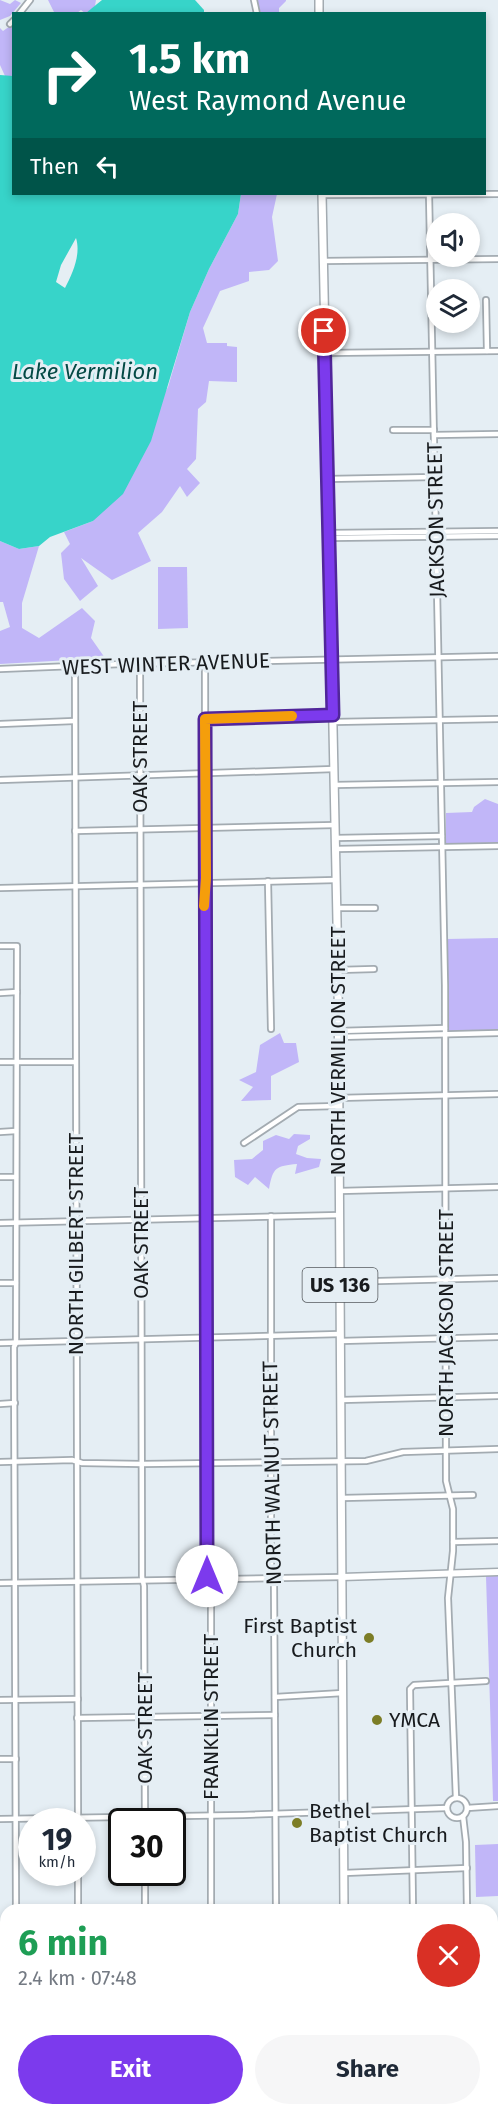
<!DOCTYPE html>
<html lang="en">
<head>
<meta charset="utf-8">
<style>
	:root { --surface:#fff; --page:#f6f6f7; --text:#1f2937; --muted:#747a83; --accent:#7c3aed }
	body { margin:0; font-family:"Fira Sans",sans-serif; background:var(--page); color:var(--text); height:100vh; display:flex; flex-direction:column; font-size:22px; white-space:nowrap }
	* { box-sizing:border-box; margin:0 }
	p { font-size:20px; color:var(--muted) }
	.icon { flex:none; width:33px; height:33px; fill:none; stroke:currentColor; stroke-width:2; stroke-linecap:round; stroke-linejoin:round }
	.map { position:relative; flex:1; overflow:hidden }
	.details { position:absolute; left:0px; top:1904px; width:498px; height:212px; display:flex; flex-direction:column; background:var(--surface); border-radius:18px 18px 0 0; box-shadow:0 3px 9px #0003 }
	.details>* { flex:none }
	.top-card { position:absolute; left:12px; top:12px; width:474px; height:183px; border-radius:0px; box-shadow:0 3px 9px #0003; background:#00695c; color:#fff; overflow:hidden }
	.fabs { position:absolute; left:426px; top:213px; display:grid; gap:12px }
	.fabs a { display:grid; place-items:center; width:54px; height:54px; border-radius:50%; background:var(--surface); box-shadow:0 3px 9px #0003; font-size:30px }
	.speed { position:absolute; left:18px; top:1808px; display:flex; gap:12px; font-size:30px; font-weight:700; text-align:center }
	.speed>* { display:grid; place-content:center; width:78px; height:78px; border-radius:50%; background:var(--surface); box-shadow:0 3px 9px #0003; line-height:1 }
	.speed small { font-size:15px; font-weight:400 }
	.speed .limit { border:3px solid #111; border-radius:9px; background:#fff; color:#111 }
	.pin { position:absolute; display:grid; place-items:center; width:51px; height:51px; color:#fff; margin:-26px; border:3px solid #fff; border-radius:50%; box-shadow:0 2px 6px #0007 }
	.me { position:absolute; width:66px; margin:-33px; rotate:0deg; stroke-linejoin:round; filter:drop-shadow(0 0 4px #0008) }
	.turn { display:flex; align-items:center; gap:21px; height:126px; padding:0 18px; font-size:27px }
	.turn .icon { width:78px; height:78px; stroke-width:2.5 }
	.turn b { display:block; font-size:42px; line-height:51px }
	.then { display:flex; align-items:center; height:57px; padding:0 18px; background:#0003; gap:12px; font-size:22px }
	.round { display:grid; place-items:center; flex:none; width:63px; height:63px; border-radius:32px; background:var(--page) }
	.summary { display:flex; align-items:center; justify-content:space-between; height:102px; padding:0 18px }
	h1 { font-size:36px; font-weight:700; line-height:45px; color:#1e9e55 }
	.button { display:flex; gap:12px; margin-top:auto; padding:12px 18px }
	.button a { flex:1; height:69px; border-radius:36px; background:var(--accent); color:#fff; font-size:24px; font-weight:700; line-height:69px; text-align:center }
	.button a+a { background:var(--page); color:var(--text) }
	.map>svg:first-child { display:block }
	.green { fill:#c1b6f8 }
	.water { fill:#37d4c9; fill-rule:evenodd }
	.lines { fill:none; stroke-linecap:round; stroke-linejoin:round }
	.minor-casing { stroke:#a3abb1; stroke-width:8 }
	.tertiary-casing { stroke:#a3abb1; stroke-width:8 }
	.secondary-casing { stroke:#a3abb1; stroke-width:9 }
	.primary-casing { stroke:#a3abb1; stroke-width:10 }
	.minor { stroke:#fff; stroke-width:4.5 }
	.tertiary { stroke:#fff; stroke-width:5 }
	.secondary { stroke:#fff; stroke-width:6 }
	.primary { stroke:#fff; stroke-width:7 }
	.route-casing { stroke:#51269a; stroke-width:15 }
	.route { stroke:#7c3aed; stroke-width:10 }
	.slow { stroke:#f59e0b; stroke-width:10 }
	.poi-dot { fill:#7c7d26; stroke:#e5eef4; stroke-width:2 }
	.labels { text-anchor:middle; stroke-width:6; stroke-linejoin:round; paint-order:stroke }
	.shield { fill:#e5eef4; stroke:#565a5e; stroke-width:1.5 }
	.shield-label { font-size:20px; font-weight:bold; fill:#181b1e }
	.street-label { font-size:21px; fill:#181b1e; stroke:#e5eef4 }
	.poi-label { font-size:21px; fill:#181b1e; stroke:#e5eef4; text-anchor:start }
	.water-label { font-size:22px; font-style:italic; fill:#044a45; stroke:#e5eef4 }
</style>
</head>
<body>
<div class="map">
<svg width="498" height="2114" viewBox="0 0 498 2114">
	<rect width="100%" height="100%" fill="#e5eef4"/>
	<g class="green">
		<path d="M0,0L10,4L15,0L21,3L10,16L0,20Z"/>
		<path d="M48,0H96L95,6L86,14L81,10L77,13H50L54,12Z"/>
		<path d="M257,0H286V1L279,8V13L261,14Z"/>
		<path d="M13,24V76H5L0,65V28L3,31Z"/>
		<path d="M241,194H277L272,217L278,261L269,270L249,272V281L220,291L203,328L207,343H227V346L237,347V382L209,381L206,402L198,409L196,459L187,469L200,483L187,497L180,486L162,512L138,533L151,561L112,580L81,558L98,586L80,601L64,579L61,553L70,544L64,532L93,521L168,387L190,312L209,269L238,214Z"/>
		<path d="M0,541L19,549L39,546L22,603V628L39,638L82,608L95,621L91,638L105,658L0,664V631L10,627L3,602H0Z"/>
		<path d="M158,567H187L188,628L158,629Z"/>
		<path d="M485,799L498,804V844L446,843V813L472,812L474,807Z"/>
		<path d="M498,938V1031L449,1032L447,939Z"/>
		<path d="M280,1033L284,1043H296L299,1062L271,1076V1100L241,1101L253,1087L239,1080L256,1072L260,1045Z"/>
		<path d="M294,1134L310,1135V1139L298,1146L296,1154L307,1158L321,1159L319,1167L295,1174L297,1164C276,1166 273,1167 269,1189L255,1177L248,1185L235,1177L234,1160L252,1159L263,1150V1141L276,1135L289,1139Z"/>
		<path d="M498,1575V1801H493L486,1576Z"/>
		<path d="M498,1844V1896L476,1897L475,1845Z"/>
	</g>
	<g class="water">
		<path d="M102,0H195L204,10V13H86Z"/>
		<path d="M0,75L13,76L14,194H241L238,214L209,269L190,312L151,441L123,494L93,521L50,537L39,546L19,549L0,541ZM76,238C81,254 73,273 65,288L56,282L61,265Z"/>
	</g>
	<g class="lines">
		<g class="minor-casing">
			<g id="minor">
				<path d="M254,0L257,14"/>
				<path d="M19,14L30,0"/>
				<path d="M10,24L14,20"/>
				<path d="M429,194L445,985L446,1481L453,1509V1551L448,1598L456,1798"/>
				<path d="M322,195L498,194"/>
				<path d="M323,261L498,259"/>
				<path d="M486,300L487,351"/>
				<path d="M325,353L498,351"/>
				<path d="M393,430H434"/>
				<path d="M434,435L498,434"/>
				<path d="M327,479L435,477"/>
				<path d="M328,533L498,531"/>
				<path d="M328,538L498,536"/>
				<path d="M205,662L206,1463L207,1576L211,1585V1910"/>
				<path d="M140,664L142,1577L144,1586L145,1821"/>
				<path d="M75,666L78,1821"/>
				<path d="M0,669L122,664L498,656"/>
				<path d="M205,719L333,715"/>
				<path d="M333,722L498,719"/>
				<path d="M0,724L74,721"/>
				<path d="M0,780L334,769"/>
				<path d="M334,785L498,782"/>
				<path d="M75,831L335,825"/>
				<path d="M335,838L442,836"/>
				<path d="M336,849L498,846"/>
				<path d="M268,881L271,1029"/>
				<path d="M0,888L336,880"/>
				<path d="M337,908H375"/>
				<path d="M0,946H17L16,1343L14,1347L16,1910"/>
				<path d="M338,970L374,969"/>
				<path d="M0,993L17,992"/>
				<path d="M338,1031L445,1028"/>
				<path d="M338,1037L498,1033"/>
				<path d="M0,1062H75"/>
				<path d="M338,1098L498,1094"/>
				<path d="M0,1132L16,1131"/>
				<path d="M244,1143L298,1107L338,1106"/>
				<path d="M0,1177H16"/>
				<path d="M339,1191L498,1187"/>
				<path d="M271,1216V1574L274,1584L276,1910"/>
				<path d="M0,1223L340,1215"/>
				<path d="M340,1282L498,1278"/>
				<path d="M0,1283H16"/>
				<path d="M340,1341L498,1337"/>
				<path d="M0,1343L340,1334"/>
				<path d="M341,1400L498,1396"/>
				<path d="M0,1404L15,1403"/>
				<path d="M0,1462L72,1460L82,1463L142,1464L366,1461L403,1452L498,1449"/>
				<path d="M342,1498L473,1495"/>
				<path d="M453,1542L498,1541"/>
				<path d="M0,1583L342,1577"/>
				<path d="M275,1697L343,1693"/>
				<path d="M0,1700L78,1699"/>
				<path d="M77,1718L275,1715"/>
				<path d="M0,1759H16"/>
				<circle cx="457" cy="1808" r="10"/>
				<path d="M467,1808L498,1806"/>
				<path d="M463,1816L466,1842L467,1910"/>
				<path d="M0,1819L243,1815L447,1808"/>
				<path d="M145,1872V1910"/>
				<path d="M344,1873L467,1868"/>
				<path d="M78,1910V1872"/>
				<path d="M413,1910L410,1689L414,1685L486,1681"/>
				<path d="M0,1932H6"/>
				<path d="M492,1972H498"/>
				<path d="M0,2057H6"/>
				<path d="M16,2109V2114"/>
				<path d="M146,2109V2114"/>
				<path d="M212,2109V2114"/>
				<path d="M277,2109V2114"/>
				<path d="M415,2109V2114"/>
				<path d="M481,2109V2114"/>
			</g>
		</g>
		<g class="tertiary-casing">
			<g id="tertiary">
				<path d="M492,2034H498"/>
				<path d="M492,2039H498"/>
			</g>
		</g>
		<g class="secondary-casing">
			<g id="secondary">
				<path d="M342,1577L498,1572"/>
				<path d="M77,2109V2114"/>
			</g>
		</g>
		<g class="primary-casing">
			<g id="primary">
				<path d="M319,0V14"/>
				<path d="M322,194L338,970L344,1910"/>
				<path d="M346,2109V2114"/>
			</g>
		</g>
		<use href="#minor" class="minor"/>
		<use href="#tertiary" class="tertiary"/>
		<use href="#secondary" class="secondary"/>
		<use href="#primary" class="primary"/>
	</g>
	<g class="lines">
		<g class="route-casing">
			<path id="route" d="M207,1576L205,719L333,715L324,331"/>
		</g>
		<use href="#route" class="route"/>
		<path class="slow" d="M204,906L206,878L205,719L292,716"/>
	</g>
	<g class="poi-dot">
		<circle cx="369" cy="1638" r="6"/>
		<circle cx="377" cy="1720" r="6"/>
		<circle cx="297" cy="1823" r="6"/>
	</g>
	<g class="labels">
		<rect class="shield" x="302.5" y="1268" width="75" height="34" rx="4.5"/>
		<g class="shield-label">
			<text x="340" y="1292">US 136</text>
		</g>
		<g class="street-label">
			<text transform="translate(436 520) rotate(-91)" y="7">JACKSON STREET</text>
			<text transform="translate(166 664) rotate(-2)" y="7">WEST WINTER AVENUE</text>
			<text transform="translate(140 757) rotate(-90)" y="7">OAK STREET</text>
			<text transform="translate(338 1051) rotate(-90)" y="7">NORTH VERMILION STREET</text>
			<text transform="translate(141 1243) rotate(-90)" y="7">OAK STREET</text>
			<text transform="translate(76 1244) rotate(-90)" y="7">NORTH GILBERT STREET</text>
			<text transform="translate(446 1323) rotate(-90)" y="7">NORTH JACKSON STREET</text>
			<text transform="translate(272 1473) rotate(-91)" y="7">NORTH WALNUT STREET</text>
			<text transform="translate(211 1717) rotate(-90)" y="7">FRANKLIN STREET</text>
			<text transform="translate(145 1728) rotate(-90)" y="7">OAK STREET</text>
		</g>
		<g class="poi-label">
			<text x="357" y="1633" text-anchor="end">First Baptist<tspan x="357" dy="24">Church</tspan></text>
			<text x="389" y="1727">YMCA</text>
			<text x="309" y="1818">Bethel<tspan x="309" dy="24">Baptist Church</tspan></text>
		</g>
		<g class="water-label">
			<text x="85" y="379">Lake Vermilion</text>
		</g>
	</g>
</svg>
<div class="fabs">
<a><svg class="icon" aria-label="sound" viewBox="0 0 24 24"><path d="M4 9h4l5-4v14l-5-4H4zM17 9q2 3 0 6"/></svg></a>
<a><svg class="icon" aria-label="layers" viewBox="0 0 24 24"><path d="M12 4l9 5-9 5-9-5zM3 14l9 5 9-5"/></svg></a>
</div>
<div class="speed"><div>19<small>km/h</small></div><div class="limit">30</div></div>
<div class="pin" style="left:324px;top:331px;background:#d93025"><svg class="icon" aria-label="arrive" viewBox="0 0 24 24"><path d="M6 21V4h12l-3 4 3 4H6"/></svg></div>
<svg class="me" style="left:207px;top:1576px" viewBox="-20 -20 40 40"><circle r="19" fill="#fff"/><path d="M0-13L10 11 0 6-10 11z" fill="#7c3aed"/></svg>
<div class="top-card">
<div class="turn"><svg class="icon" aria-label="right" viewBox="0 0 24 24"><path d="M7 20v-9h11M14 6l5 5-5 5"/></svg><div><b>1.5 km</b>West Raymond Avenue</div></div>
<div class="then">Then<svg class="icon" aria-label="left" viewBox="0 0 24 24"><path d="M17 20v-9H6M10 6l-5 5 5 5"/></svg></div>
</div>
<section class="details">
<div class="summary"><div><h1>6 min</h1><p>2.4 km · 07:48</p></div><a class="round" style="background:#d93025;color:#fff"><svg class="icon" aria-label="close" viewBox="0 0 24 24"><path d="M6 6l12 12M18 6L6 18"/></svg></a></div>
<div class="button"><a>Exit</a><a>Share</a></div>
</section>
</div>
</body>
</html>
